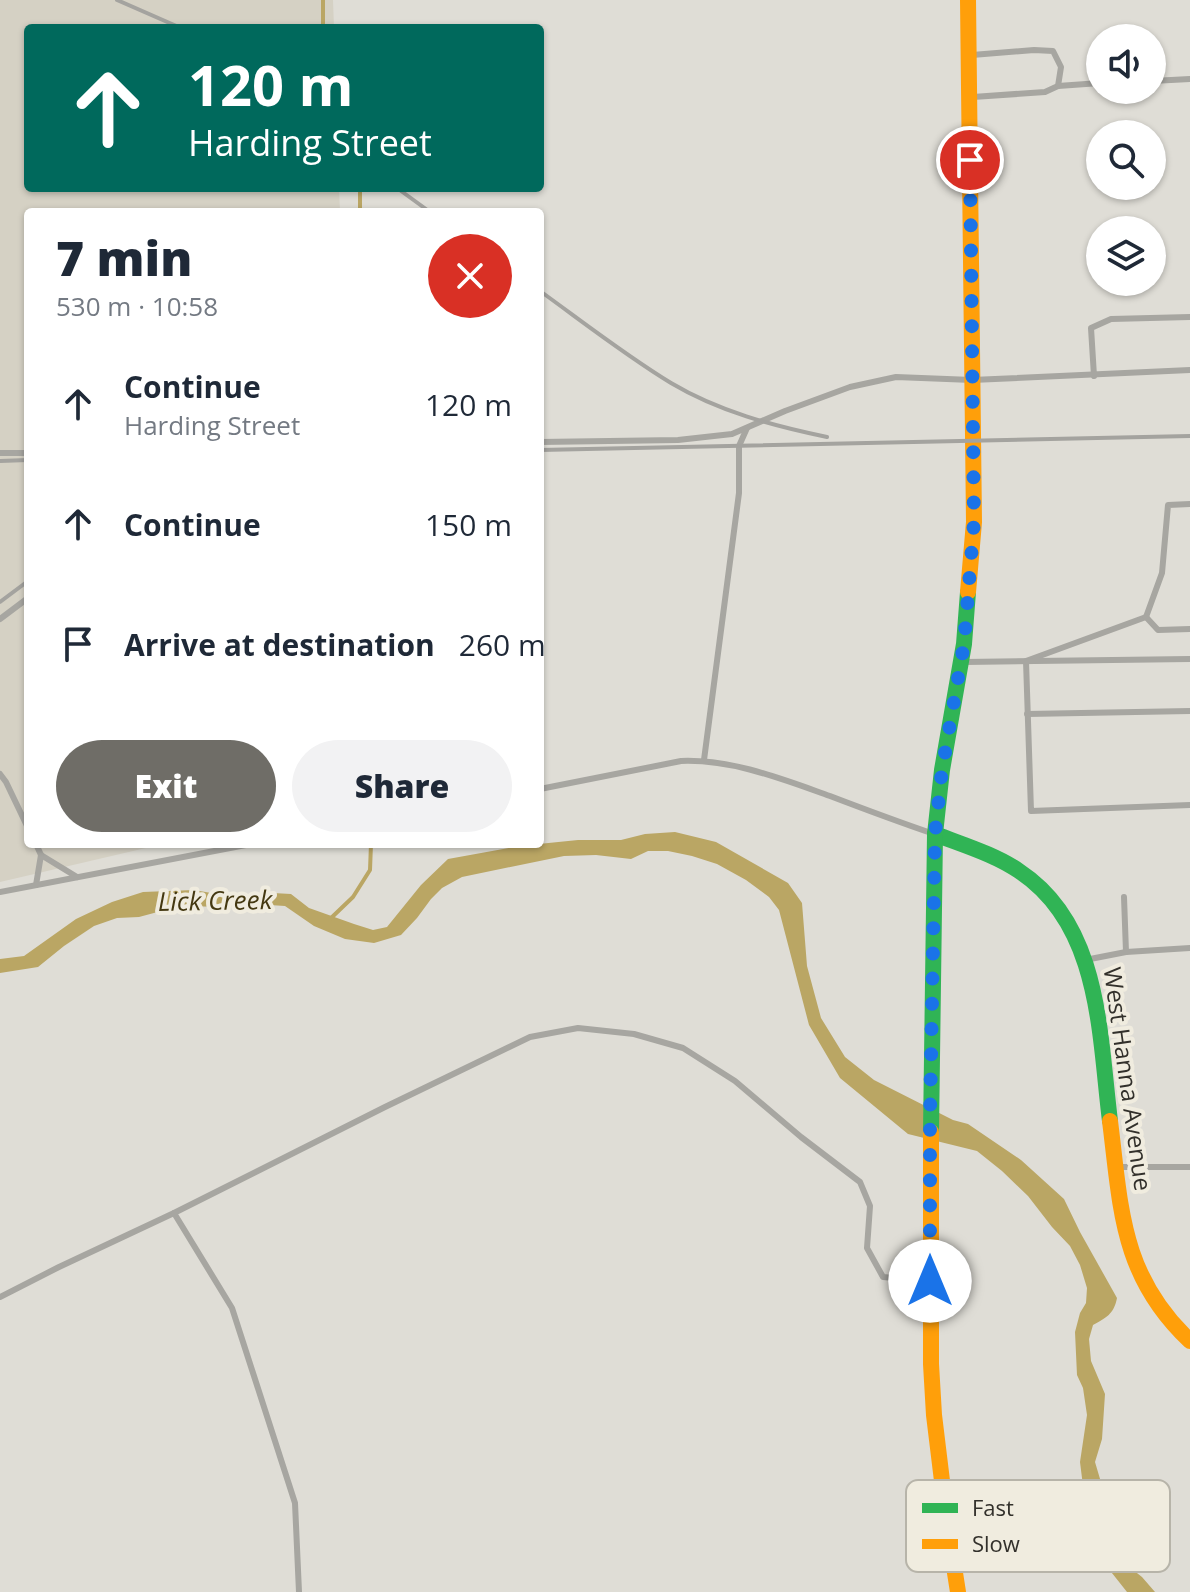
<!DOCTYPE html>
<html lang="en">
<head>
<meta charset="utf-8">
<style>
	:root { --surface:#fff; --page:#f2f2f3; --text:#1f2937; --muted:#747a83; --accent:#6f6d67 }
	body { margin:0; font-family:"Open Sans",sans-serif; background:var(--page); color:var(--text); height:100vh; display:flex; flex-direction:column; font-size:30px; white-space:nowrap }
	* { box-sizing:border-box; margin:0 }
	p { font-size:26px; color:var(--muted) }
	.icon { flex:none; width:44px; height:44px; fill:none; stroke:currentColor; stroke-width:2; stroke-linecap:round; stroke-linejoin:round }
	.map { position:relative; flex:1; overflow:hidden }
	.panel { position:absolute; left:24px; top:208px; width:520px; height:640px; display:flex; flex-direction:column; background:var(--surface); border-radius:8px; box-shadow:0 2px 6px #0004 }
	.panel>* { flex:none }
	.top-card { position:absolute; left:24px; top:24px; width:520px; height:168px; border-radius:8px; box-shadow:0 2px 6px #0004; background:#00695c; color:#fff; overflow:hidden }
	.controls { position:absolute; left:1086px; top:24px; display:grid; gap:16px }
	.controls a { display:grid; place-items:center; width:80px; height:80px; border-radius:50%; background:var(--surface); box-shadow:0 2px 6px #0004; font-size:40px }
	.pin { position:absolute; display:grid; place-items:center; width:68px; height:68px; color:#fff; margin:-34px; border:4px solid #fff; border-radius:50%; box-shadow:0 2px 8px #0007 }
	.me { position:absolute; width:88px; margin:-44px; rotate:0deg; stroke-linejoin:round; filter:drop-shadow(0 0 6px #0008) }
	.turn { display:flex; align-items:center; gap:28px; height:168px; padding:0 32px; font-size:36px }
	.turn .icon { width:104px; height:104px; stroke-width:2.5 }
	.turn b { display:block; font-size:56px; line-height:68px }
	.round { display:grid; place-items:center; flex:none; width:84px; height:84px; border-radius:42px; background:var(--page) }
	.headline { display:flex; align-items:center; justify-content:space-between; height:136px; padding:0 32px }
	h1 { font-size:48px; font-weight:800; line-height:60px }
	.action { display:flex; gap:16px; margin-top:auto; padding:16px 32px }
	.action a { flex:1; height:92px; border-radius:48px; background:var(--accent); color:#fff; font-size:32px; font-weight:800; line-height:92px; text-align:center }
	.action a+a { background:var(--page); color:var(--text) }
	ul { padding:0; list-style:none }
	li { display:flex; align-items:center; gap:24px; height:120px; padding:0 32px }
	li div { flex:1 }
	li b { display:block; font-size:30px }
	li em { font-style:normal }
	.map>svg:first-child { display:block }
	.built { fill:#d5d1c4 }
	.water { fill:#baa664 }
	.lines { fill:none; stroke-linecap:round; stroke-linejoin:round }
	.stream { stroke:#baa664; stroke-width:4 }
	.lane { stroke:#a7a6a1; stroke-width:6 }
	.fast { stroke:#30b455; stroke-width:16 }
	.slow { stroke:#ff9f0a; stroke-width:16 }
	.rail { stroke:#a4a39f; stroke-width:4 }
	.route { stroke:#1a73e8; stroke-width:14; stroke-dasharray:0 25.2 }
	.labels { text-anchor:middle; stroke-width:8; stroke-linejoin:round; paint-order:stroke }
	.street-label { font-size:24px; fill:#32302b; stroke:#f0ecdf }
	.water-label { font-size:26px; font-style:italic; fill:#443811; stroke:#f0ecdf }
	.key { fill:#f0ecdf; stroke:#b7b4a9; stroke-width:2 }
	.key-label { font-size:22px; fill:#32302b }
</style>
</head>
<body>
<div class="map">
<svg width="1190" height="1592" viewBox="0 0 1190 1592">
	<rect width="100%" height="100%" fill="#dfddd6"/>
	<path class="built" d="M0,0H333L334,28H28V188H339L340,212H28V844H163L0,882Z"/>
	<path class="water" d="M675,832L716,842L788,883L802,903L807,966L821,1018L845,1057L874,1080L953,1120L968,1124L1021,1160L1064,1199L1080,1232L1117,1298C1114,1314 1106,1318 1093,1325L1089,1339L1091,1361L1105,1394L1102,1439L1095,1462L1103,1489L1094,1501L1093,1516L1101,1536L1118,1558L1142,1577L1155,1592H1127L1108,1568L1092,1554L1084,1539L1082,1522L1078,1514V1497L1083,1486L1080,1462L1087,1415L1083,1388L1077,1375L1075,1332L1080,1313L1086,1303L1087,1288L1080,1265L1070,1246L1052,1227L1028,1196L1002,1171L977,1151L908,1134L840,1078L809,1025L779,910L769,897L746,880L717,864L692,856L668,851H648L631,859L596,855L564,856L462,877L442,888L431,899L417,918L401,935L374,943L345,939L314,926L285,906L252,904L227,907L180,906L139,917L117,918L94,926L64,946L38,967L0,973V959L24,956L76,919L112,902L143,892L194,890L217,894L240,896L273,893L291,894L309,908L354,924L373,930L387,927L421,885L448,859L519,846L578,840H621L645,834Z"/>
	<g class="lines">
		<g class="stream">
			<path d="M323,28V0"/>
			<path d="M360,188V212"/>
			<path d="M330,919L353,897L370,870L371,844"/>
		</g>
		<g class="lane">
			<path d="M972,55L1034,50L1053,51L1061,67L1058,86L1045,92L973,97"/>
			<path d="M1152,81L1190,79"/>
			<path d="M1058,86L1100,83"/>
			<path d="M1094,376L1091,328L1111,319L1190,317"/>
			<path d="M540,442L678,440L732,434L785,411L850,387L896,377L972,380L1190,370"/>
			<path d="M0,453H28"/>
			<path d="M1146,617L1026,661L1031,811L1190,805"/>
			<path d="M1146,617L1162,573L1168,505L1190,504"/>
			<path d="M1146,617L1158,630L1190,629"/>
			<path d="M0,619L28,598"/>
			<path d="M965,662L1190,659"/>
			<path d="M1027,714L1190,711"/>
			<path d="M704,760L739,493V446L747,428"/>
			<path d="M0,774L6,782L28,828"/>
			<path d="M540,789L681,761C732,759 782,779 830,796C864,809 899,822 934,834"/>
			<path d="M36,844L41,855L77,877"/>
			<path d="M36,885L41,855"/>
			<path d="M0,892L251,844"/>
			<path d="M1124,897L1126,952"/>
			<path d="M1085,960L1126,952L1190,948"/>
			<path d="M1116,1167H1190"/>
			<path d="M0,1297L59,1267L174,1213"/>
			<path d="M299,1592L295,1503L232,1308L174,1213L385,1107L530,1037L578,1028L634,1034L683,1048L735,1081L801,1137L860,1182L870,1206L867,1248L883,1277L926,1281"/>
		</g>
		<g class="fast">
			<path d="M935,834C963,845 994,854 1019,871C1101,925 1099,1034 1110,1121"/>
			<path d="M931,1132L935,834L942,770L964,644L968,592"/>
		</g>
		<g class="slow">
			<path d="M968,0L974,522L968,592"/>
			<path d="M1110,1121C1121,1209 1121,1276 1190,1341"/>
			<path d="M931,1132V1364L934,1415L947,1522L958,1592"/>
		</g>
		<g class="rail">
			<path d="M117,0L181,28"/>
			<path d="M397,188L430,212"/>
			<path d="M540,291C583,322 625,355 671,383C718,411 773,426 827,437"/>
			<path d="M540,450L1190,436"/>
			<path d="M0,461L28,460"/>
			<path d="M0,602L28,581"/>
		</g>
	</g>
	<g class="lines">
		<path class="route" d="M930,1281V1119L935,834L942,770L964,644L974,522L970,160"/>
	</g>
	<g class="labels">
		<g class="street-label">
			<text transform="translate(1127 1079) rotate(82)" y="8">West Hanna Avenue</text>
		</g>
		<g class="water-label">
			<text transform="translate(215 901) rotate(-1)" y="9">Lick Creek</text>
		</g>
	</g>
	<rect x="906" y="1480" width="264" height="92" rx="12" class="key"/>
	<rect x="922" y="1503" width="36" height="10" fill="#30b455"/>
	<rect x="922" y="1539" width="36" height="10" fill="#ff9f0a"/>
	<g class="key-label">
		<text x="972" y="1516">Fast</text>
		<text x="972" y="1552">Slow</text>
	</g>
</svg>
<div class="controls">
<a><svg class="icon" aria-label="sound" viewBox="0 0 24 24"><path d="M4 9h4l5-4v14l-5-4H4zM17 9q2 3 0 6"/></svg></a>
<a><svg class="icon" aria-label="search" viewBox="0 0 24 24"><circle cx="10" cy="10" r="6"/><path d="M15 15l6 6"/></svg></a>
<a><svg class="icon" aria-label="layers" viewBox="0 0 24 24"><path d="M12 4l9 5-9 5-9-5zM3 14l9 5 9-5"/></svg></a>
</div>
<div class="pin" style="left:970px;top:160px;background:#d93025"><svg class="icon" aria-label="arrive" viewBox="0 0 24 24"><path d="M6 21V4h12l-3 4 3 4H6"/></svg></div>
<svg class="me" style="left:930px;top:1281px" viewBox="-20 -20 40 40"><circle r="19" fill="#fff"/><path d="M0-13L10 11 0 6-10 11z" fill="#1a73e8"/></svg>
<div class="top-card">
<div class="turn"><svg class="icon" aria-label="ahead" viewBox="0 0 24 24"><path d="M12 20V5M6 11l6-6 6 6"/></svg><div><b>120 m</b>Harding Street</div></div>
</div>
<section class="panel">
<div class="headline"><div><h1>7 min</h1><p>530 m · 10:58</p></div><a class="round" style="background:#d93025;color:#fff"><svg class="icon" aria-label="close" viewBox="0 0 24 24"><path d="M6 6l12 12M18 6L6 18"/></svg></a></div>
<ul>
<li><svg class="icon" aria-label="ahead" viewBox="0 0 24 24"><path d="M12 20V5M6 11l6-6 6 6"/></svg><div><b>Continue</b><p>Harding Street</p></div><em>120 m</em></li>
<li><svg class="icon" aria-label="ahead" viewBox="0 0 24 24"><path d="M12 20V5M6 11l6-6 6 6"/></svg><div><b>Continue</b></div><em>150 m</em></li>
<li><svg class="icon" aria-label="arrive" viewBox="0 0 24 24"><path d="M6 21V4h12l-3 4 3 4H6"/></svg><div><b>Arrive at destination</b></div><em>260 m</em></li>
</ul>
<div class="action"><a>Exit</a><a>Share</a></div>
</section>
</div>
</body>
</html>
